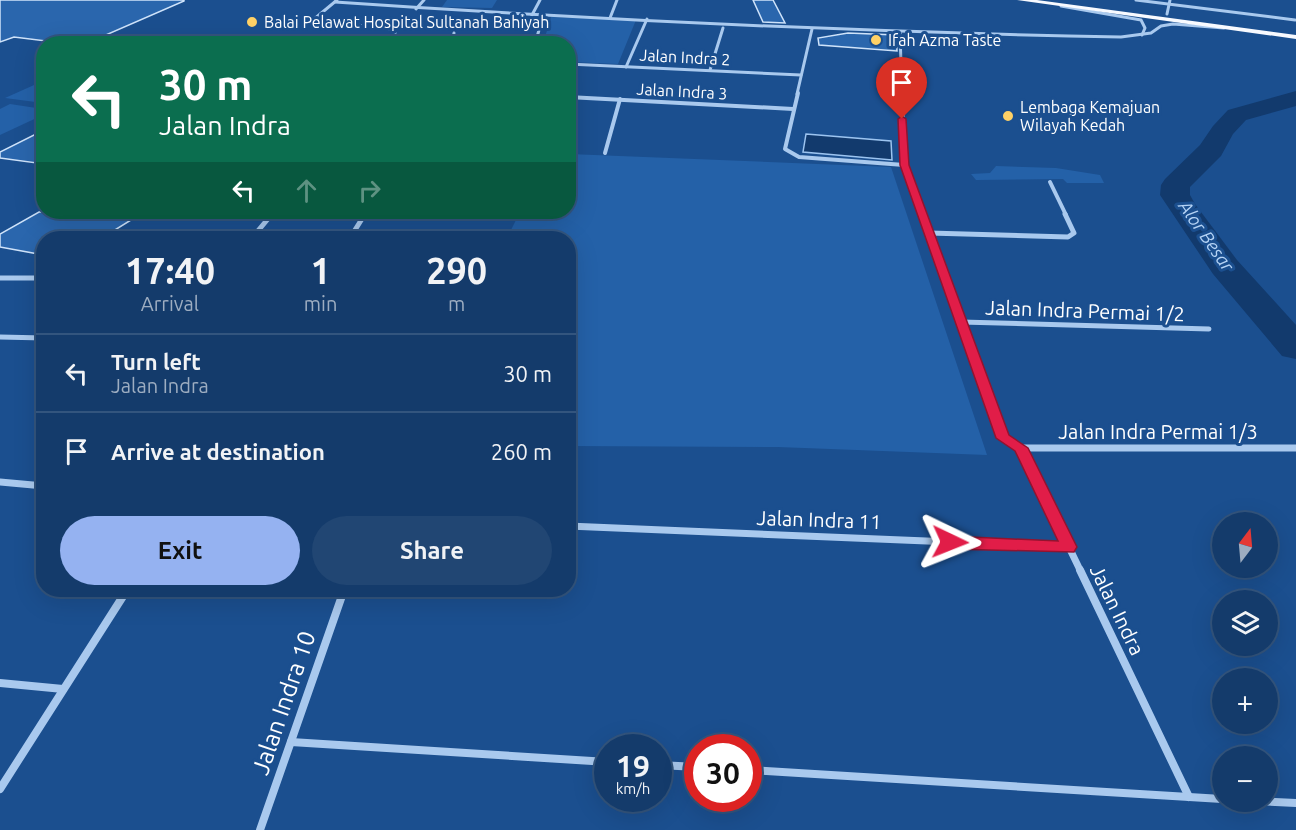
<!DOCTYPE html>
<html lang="en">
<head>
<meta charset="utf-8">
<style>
	:root { --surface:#143b6b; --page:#214673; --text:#f1f3f6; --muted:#9dadc1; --line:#33557e; --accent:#95b2f1 }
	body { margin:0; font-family:Ubuntu,sans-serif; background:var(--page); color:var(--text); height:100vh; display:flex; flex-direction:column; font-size:22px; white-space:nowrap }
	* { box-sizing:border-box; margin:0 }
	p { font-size:20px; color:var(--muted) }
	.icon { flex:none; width:33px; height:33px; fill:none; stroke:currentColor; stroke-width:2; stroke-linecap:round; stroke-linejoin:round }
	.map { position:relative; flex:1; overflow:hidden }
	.side { position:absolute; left:36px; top:231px; width:540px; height:366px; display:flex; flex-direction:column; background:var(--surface); border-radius:24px; box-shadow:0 6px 24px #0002,0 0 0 2px var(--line) }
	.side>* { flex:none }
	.hud { position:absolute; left:36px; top:36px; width:540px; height:183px; border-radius:24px; box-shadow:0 6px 24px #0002,0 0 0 2px var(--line); background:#0b6e4f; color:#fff; overflow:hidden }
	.needle { width:39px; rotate:16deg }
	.controls { position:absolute; left:1212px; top:512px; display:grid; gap:12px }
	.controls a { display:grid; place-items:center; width:66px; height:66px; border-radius:50%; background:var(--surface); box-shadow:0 6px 24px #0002,0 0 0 2px var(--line); font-size:30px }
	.speed { position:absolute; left:594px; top:734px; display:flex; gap:12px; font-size:30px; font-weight:700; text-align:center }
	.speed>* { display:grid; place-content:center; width:78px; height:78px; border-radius:50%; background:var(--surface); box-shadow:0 6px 24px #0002,0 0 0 2px var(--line); line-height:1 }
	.speed small { font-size:15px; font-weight:400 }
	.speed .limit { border:9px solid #d22; background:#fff; color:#111 }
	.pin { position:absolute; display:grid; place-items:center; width:51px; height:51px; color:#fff; margin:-62px -26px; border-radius:50% 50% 50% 0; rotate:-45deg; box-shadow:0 0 6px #0007 }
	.pin .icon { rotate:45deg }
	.me { position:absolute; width:66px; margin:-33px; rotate:92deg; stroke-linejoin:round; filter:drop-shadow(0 0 4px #0008) }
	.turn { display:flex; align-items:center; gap:21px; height:126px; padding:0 24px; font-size:27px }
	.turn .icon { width:78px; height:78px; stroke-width:2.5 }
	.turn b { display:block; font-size:42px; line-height:51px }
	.lanes { display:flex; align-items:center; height:57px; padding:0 24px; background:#0003; justify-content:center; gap:30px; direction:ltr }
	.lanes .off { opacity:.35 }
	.eta { display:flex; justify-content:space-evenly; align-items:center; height:102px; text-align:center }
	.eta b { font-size:36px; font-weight:600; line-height:42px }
	.cta { display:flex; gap:12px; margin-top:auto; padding:12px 24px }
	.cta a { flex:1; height:69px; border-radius:36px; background:var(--accent); color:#111; font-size:24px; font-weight:600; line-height:69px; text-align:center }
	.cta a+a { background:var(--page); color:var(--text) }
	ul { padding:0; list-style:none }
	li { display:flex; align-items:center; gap:18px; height:78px; padding:0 24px; border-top:2px solid var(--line) }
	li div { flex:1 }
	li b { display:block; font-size:22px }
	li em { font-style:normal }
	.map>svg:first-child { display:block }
	.green { fill:#2461a8 }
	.water { fill:#123a6d; stroke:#9cc4f0; stroke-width:1.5 }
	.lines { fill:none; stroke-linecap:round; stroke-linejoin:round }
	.river { fill:#123a6d; fill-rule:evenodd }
	.building { fill:#2a66ad; stroke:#cfe3fa; stroke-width:1.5 }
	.minor-far4 { stroke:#a9c9ee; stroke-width:3 }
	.minor-far3 { stroke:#a9c9ee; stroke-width:4 }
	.minor-far2 { stroke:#a9c9ee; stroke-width:5 }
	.minor-far1 { stroke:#a9c9ee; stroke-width:7 }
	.minor { stroke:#a9c9ee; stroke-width:8 }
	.trunk { fill:#f8faff; fill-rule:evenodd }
	.route { fill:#e11d48; stroke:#92132f; stroke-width:1.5 }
	.poi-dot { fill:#ffd166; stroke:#1b4f8f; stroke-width:2 }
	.labels { text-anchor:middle; stroke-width:6; stroke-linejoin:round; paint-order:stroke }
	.far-poi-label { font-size:16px; fill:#fff; stroke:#1b4f8f; text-anchor:start }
	.far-street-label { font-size:16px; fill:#fff; stroke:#1b4f8f }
	.far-water-label { font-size:18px; font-style:italic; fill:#b5d3f5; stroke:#1b4f8f }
	.street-label { font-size:20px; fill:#fff; stroke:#1b4f8f }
	.near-street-label { font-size:24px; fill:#fff; stroke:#1b4f8f }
</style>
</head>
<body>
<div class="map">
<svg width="1296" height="830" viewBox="0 0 1296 830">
	<rect width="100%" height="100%" fill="#1b4f8f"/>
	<g class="green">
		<path d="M447,0H497L492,8L442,7Z"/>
		<path d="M551,17L636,20L618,64L569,62L568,44H543Z"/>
		<path d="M43,81V103L5,98Z"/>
		<path d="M10,104L43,109V115L0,135V109Z"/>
		<path d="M569,154L891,167L987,455L778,447L569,446L568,238H507L520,212H568Z"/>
		<path d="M996,166L1056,168L1100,175L1104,183H1067L1063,179L976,180L971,174L990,173Z"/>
	</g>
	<path class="water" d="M806,134L891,141L892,160L803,152Z"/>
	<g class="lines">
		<path class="river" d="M1296,91V106L1246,120L1233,134L1221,156L1190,187V195L1195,204L1237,260L1296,325V359L1282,356L1213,274L1160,195L1161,185L1165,179L1200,145L1213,126L1228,110Z"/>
	</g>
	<g class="building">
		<path d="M0,0H184V1L99,38L88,37L81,40L55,37L46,41L14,37L0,42Z"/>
		<path d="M753,0H773L785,23L763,22Z"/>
		<path d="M848,33L896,35L897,51L819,45L818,38Z"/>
		<path d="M44,130V164L0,158V152Z"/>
		<path d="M39,212H144L102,238H44V255L0,247V234Z"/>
	</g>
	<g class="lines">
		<g class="minor-far4">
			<path d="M1136,0L1295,20"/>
			<path d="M335,2C597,20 858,32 1121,37L1151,33L1161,26L1173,24L1224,28"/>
			<path d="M1061,6L1141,20L1145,28L1142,35"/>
			<path d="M416,9L424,0"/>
			<path d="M1167,14L1170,0"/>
			<path d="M532,15L540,0"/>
			<path d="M610,18L617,0"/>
			<path d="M313,20L391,29L395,33L390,44"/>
			<path d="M313,20L337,0"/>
			<path d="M900,33L902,94"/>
			<path d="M452,44L454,33"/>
			<path d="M535,44L543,16"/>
			<path d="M568,64L801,75"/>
			<path d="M626,67L647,19"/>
			<path d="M710,70L723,28"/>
			<path d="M797,94L812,29"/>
		</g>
		<g class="minor-far3">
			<path d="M798,93L785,149L799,157L904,165"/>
			<path d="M902,93L904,165L922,215"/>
			<path d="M568,97L793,109"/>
			<path d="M605,153L620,99"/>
			<path d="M1050,182L1066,215"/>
			<path d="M270,215L273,212"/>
			<path d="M364,215L366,212"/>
		</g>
		<g class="minor-far2">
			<path d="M922,214L979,371"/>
			<path d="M929,233L1068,237L1074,233L1065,214"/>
			<path d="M252,238L272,214"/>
			<path d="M350,238L365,214"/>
			<path d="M0,278H44"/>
			<path d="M961,322L1209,329"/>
			<path d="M0,337L44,338"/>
		</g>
		<g class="minor-far1">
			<path d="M978,369L1003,437L1021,448L1081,572"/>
			<path d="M1021,448H1296"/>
			<path d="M0,482L44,486"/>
			<path d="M568,526L1069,547"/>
		</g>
		<g class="minor">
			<path d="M1080,570L1189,797"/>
			<path d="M0,683L63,689"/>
			<path d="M291,742L608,762"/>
			<path d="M658,765L698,767"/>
			<path d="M748,770L1222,799"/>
			<path d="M0,789L127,590"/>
			<path d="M1257,801L1296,803"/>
			<path d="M260,830L344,590"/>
		</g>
		<path class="trunk" d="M1017,0H1037L1296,35V39Z"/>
	</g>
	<path class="route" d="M902,116L906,119L909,165L1009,435L1028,448L1077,547L1074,552L950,549L942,542L950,536L1058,541L1015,451L996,438L900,165L898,119Z"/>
	<g class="poi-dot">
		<circle cx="252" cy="22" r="6"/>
		<circle cx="876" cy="40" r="6"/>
		<circle cx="1008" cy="116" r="6"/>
	</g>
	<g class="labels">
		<g class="far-poi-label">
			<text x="264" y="28">Balai Pelawat Hospital Sultanah Bahiyah</text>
			<text x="888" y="46">Ifah Azma Taste</text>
			<text x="1020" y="113">Lembaga Kemajuan<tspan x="1020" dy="18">Wilayah Kedah</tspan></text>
		</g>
		<g class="far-street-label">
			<text transform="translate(685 57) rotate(3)" y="6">Jalan Indra 2</text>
			<text transform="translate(682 91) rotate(3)" y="6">Jalan Indra 3</text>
		</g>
		<g class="far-water-label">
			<text transform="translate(1206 236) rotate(55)" y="6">Alor Besar</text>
		</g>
		<g class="street-label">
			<text transform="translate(1085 311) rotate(2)" y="7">Jalan Indra Permai 1/2</text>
			<text x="1158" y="439">Jalan Indra Permai 1/3</text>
			<text transform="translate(819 520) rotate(2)" y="7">Jalan Indra 11</text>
			<text transform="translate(1117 610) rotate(64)" y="7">Jalan Indra</text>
		</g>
		<g class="near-street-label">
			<text transform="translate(284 703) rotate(-71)" y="8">Jalan Indra 10</text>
		</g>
	</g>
</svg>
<div class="controls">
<a><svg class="needle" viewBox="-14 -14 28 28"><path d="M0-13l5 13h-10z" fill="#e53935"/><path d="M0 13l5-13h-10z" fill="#9dadc1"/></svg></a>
<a><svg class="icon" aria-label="layers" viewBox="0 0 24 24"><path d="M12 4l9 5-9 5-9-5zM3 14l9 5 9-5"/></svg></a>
<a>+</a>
<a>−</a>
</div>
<div class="speed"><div>19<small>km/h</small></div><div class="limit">30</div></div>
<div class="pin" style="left:902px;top:119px;background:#d93025"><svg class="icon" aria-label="arrive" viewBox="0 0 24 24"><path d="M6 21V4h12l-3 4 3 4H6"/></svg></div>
<svg class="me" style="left:950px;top:542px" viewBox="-20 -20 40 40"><path d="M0-17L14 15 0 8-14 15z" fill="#e11d48" stroke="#fff" stroke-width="4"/></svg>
<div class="hud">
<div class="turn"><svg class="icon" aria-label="left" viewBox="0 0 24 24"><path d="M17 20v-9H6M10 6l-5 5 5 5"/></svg><div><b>30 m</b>Jalan Indra</div></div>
<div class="lanes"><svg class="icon" aria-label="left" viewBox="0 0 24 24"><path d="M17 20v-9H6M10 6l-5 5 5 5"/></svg><svg class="icon off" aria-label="ahead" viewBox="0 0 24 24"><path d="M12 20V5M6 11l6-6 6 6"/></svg><svg class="icon off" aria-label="right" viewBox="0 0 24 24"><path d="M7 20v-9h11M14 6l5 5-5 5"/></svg></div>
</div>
<section class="side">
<div class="eta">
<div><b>17:40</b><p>Arrival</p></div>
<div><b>1</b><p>min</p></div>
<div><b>290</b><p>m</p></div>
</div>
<ul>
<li><svg class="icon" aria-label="left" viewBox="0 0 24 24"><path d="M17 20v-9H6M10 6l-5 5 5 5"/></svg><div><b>Turn left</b><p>Jalan Indra</p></div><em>30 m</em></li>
<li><svg class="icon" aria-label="arrive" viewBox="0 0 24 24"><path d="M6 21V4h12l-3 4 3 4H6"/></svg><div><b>Arrive at destination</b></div><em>260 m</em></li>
</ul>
<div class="cta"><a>Exit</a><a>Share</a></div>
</section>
</div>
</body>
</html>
